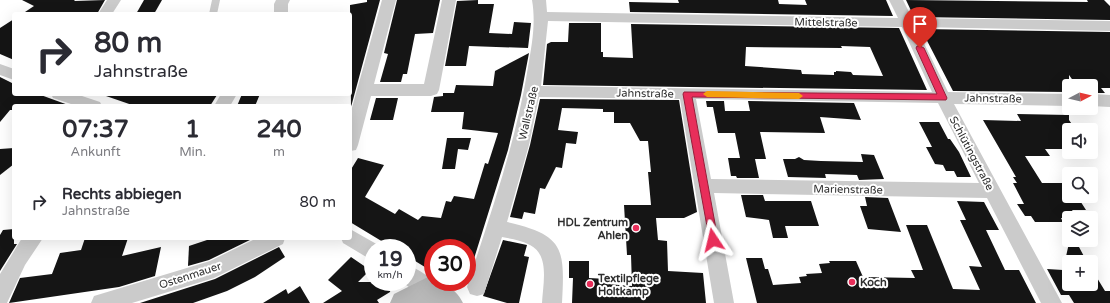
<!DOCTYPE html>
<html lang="de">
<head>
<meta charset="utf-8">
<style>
	:root { --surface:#fff; --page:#f7f7f7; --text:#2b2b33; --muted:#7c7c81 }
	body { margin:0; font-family:"Varela Round",sans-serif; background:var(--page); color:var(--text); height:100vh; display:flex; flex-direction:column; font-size:15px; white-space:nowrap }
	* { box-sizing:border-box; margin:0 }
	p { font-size:13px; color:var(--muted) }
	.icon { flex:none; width:22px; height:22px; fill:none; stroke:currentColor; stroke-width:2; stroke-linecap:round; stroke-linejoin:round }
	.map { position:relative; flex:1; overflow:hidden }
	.side { position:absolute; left:12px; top:104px; width:340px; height:136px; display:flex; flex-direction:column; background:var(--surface); border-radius:4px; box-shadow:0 4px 16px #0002 }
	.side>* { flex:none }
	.banner { position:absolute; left:12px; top:12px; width:340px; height:84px; border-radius:4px; box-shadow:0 4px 16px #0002; background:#fff; color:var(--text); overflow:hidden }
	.needle { width:26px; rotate:83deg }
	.buttons { position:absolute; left:1062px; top:79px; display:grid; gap:8px }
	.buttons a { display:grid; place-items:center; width:36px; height:36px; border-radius:4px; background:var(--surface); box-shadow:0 4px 16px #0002; font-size:20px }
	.speed { position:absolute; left:364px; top:239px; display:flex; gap:8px; font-size:20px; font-weight:700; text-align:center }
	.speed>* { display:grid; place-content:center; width:52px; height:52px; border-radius:50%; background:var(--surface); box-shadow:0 4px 16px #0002; line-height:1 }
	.speed small { font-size:10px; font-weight:400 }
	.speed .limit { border:6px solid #d22; background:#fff; color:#111 }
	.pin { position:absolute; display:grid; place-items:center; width:34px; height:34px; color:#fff; margin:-41px -17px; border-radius:50% 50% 50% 0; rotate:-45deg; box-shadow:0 0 4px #0007 }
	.pin .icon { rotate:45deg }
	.me { position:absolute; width:44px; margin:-22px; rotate:350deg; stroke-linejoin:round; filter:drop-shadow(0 0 3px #0008) }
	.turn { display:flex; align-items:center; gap:14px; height:84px; padding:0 16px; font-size:18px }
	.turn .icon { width:52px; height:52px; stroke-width:2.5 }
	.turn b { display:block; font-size:28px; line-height:34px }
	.eta { display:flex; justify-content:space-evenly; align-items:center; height:68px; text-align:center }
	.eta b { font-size:24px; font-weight:800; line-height:28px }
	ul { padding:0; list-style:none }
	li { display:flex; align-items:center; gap:12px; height:60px; padding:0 16px }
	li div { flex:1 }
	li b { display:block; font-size:15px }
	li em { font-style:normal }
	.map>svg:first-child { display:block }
	.building { fill:#151515; fill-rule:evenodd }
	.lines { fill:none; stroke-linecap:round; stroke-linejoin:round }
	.lane { fill:#cbcbcb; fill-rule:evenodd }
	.street { fill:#cbcbcb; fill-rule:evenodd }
	.secondary { fill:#b8b8b8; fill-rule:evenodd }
	.route { fill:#e82e5a; stroke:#971e3a }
	.slow { fill:#f59e0b }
	.poi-dot { fill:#e82e5a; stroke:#fff; stroke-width:1.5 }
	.labels { text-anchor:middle; stroke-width:4; stroke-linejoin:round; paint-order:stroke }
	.street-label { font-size:11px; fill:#2e2e2e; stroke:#fff }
	.poi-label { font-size:11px; font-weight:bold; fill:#2e2e2e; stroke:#fff; text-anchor:start }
</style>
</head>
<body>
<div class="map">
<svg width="1110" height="303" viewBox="0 0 1110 303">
	<rect width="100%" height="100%" fill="#fff"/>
	<g class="building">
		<path d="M22,0H75L74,1L105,0L97,14H22L34,6Z"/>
		<path d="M144,0H162L154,14H136Z"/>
		<path d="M367,0H380L351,107L350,5L367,2Z"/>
		<path d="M397,0H440L433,33L415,34L407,74H403L401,82H380L388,54L384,53Z"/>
		<path d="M478,0V4H494L489,33L512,34L514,22L531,23L528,48L469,46L466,66H445L457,1Z"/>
		<path d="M678,0H778L779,4L807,5L805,0H886L893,16L630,12L629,2L679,3Z"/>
		<path d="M906,0L1088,2L1087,0H1104L1110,6V20L914,17Z"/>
		<path d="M14,19V60L0,54V28Z"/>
		<path d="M569,23H601V52H603V57L633,58L631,24L899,28L927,90L543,85L547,44L551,42H568ZM841,46L870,47L883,76L853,75L851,72L836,71V72H834V75L802,74L801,70L745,66L746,47L842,48Z"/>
		<path d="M921,29L1110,32V88H1101L1105,93H1091V86H1077L1069,75V92L953,91Z"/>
		<path d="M529,53L521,95L508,150L467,281V248H433V272L407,256V248H393L350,222V171L358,158L384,165L365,197L395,214L399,209L418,220L422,216L441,218L446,201L451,202L454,196L474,199L485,163L488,164L498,133L462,129L464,112H431L434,97L443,96V93H454L456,85L493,86L495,71Z"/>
		<path d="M0,77L14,84V94H38L71,106H14V110H10L0,122Z"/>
		<path d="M106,94H205L217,95L210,106H135L106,96Z"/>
		<path d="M242,94H260L255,106H237Z"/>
		<path d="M376,98H398L393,120H370Z"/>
		<path d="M540,99L679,100L697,212L684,218H656L658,240L667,241L668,271L703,273L706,303H572L573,278H569V261H589V278L607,279V284L632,286L631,255H627L624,205H651L648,172H651L648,141H640L630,123H614V112H603V109L562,108L558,130L578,132L576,144L566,143L562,168L556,167L545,189L540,188L535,214L524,212L522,219L510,217L530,145Z"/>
		<path d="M706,101H724L725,111H750L748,101L854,103L861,120L820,117L825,133L760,132L766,159H755L759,178H737L736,176H731L728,158H740L735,133H718L713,107H707Z"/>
		<path d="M1017,114L1069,115V120L1076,130H1069V149H1045L1050,156H1025L1042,183H1069V196H1077L1086,210H1072L1077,218H1061L1063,222H1035L1031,216H1025L1017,204H1024L1013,183H1017L1013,177H1016L983,120L1021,121Z"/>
		<path d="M919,122H939L948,139H950L959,152L971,177H957L954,171H946L943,165L935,164L926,147H932Z"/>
		<path d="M447,138H471L468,150L458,149L455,169H442Z"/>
		<path d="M14,148V164L0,175V149Z"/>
		<path d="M861,154L874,155L884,179L859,180L857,175L825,174L826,178L788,177L783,159H795L799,157L804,160L821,161L863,162Z"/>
		<path d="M741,195H763L765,201H811L819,226H785L788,238H773L769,220L746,217Z"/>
		<path d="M865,197L888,198L901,232L868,229L860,206H867Z"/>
		<path d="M957,201L984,202L999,230H986L1005,270H1019L1036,303H757L746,258H762L765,269H768L773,285L801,283L799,277L807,276L806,274L822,273L819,264L830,263L829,261H856L863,277L915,278L911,270H923L906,225H927L953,289L980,290L969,266L982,267L960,220H966Z"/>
		<path d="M14,229V244H17L0,271V235L3,230Z"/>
		<path d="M85,238H128L122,256L161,247L155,276L119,287L9,303L20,278L52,274L60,253L81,250Z"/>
		<path d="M213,238H254L209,260L188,266L189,246Z"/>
		<path d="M503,240L527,245L524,256L529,257L519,303H507L483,296Z"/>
		<path d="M1069,243L1079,247L1087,262H1069V284H1091V268L1105,291H1110V303H1074L1069,295H1061L1047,269L1063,270Z"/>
		<path d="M279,247L285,257L255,277L227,291L193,303H140L215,279Z"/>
		<path d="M351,257L370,270L358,282H392L390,292L377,300L379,303H323L342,291L328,280Z"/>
		<path d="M300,286L310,303H263L286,289L288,294Z"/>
	</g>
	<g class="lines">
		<path class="lane" d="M212,0H220L217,14H209Z"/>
		<g class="street">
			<path d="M107,0H121L112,14H98Z"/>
			<path d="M276,0H290L288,4V14H274V4Z"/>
			<path d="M382,0H396L374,84H424L442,0H456L439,90L437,94L431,96H371L358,145L356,150L350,151V115Z"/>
			<path d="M532,0H546L547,12L898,18L889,0H903L912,18L1110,21V31L916,27L948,92L1069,94V106L954,104L1062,303H1041L987,198L714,193L734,303H714L680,99L539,97L529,145L507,222C564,235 565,248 562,303H542C543,284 550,255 530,245C521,240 511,239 502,237L484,294L477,296L470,294L467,287C490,214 516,143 528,67C532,44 536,23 532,0ZM548,21L902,27L932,92L541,86ZM696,99L938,103L979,183L711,179Z"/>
			<path d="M0,64L14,69V80L0,75Z"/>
			<path d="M51,94H76L100,102L102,106H77L53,98Z"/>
			<path d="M221,94H237L230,106H214Z"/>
			<path d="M1091,94L1110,95V107L1091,106Z"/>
			<path d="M350,229L380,246L381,248H373V261L343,243L341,238H350Z"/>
			<path d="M22,238H43L25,265L7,303H0V274Z"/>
			<path d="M257,238H285L283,244L214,278L132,303H91L94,296L210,261Z"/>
			<path d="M407,265C419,269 433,278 438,289L435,296L428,298L421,296L402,282H407Z"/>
		</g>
		<path class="secondary" d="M428,277L433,279V282C446,282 458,292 463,303H390L394,294Z"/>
	</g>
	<path class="route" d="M917,46H920L924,48L947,98L946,100L692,97L718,240L713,244L710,243L683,94L684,92L937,94L916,48Z"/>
	<path class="slow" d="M707,91L799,93L803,96L799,99L707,97L703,94Z"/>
	<g class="poi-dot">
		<circle cx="636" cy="228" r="4"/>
		<circle cx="852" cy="282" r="4"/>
		<circle cx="590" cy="284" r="4"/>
	</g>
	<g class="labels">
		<g class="street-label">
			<text transform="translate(826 22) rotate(1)" y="4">Mittelstraße</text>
			<text transform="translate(645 93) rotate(1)" y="4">Jahnstraße</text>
			<text transform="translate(993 98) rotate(1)" y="4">Jahnstraße</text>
			<text transform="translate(528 113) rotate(-77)" y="4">Wallstraße</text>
			<text transform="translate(972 153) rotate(62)" y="4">Schlütingstraße</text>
			<text transform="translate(848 189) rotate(1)" y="4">Marienstraße</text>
			<text transform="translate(190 275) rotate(-18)" y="4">Ostenmauer</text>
		</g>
		<g class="poi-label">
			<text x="628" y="226" text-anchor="end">HDL Zentrum<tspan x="628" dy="13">Ahlen</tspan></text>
			<text x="598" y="282">Textilpflege<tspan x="598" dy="13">Holtkamp</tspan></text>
			<text x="860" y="286">Koch</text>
		</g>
	</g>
</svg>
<div class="buttons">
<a><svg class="needle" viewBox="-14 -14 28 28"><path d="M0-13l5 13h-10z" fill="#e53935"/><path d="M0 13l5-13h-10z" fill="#7c7c81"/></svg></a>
<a><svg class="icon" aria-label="sound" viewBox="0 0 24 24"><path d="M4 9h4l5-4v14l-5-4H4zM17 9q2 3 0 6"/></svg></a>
<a><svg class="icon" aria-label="search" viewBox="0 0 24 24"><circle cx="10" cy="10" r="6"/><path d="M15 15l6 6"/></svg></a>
<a><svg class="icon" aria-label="layers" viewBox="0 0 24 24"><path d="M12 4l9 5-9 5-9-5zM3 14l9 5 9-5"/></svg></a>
<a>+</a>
</div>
<div class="speed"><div>19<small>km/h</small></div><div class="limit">30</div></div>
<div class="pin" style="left:920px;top:48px;background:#d93025"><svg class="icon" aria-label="arrive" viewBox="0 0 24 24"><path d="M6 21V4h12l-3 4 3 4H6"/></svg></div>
<svg class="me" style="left:713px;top:240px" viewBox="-20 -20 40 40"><path d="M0-17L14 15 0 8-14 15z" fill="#e82e5a" stroke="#fff" stroke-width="4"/></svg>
<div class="banner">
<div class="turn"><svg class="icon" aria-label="right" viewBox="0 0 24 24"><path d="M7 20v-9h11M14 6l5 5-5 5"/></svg><div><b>80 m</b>Jahnstraße</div></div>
</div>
<section class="side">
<div class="eta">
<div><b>07:37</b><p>Ankunft</p></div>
<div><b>1</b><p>Min.</p></div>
<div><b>240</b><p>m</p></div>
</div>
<ul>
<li><svg class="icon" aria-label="right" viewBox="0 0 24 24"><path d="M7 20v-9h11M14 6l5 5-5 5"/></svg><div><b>Rechts abbiegen</b><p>Jahnstraße</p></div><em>80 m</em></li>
</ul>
</section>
</div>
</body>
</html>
